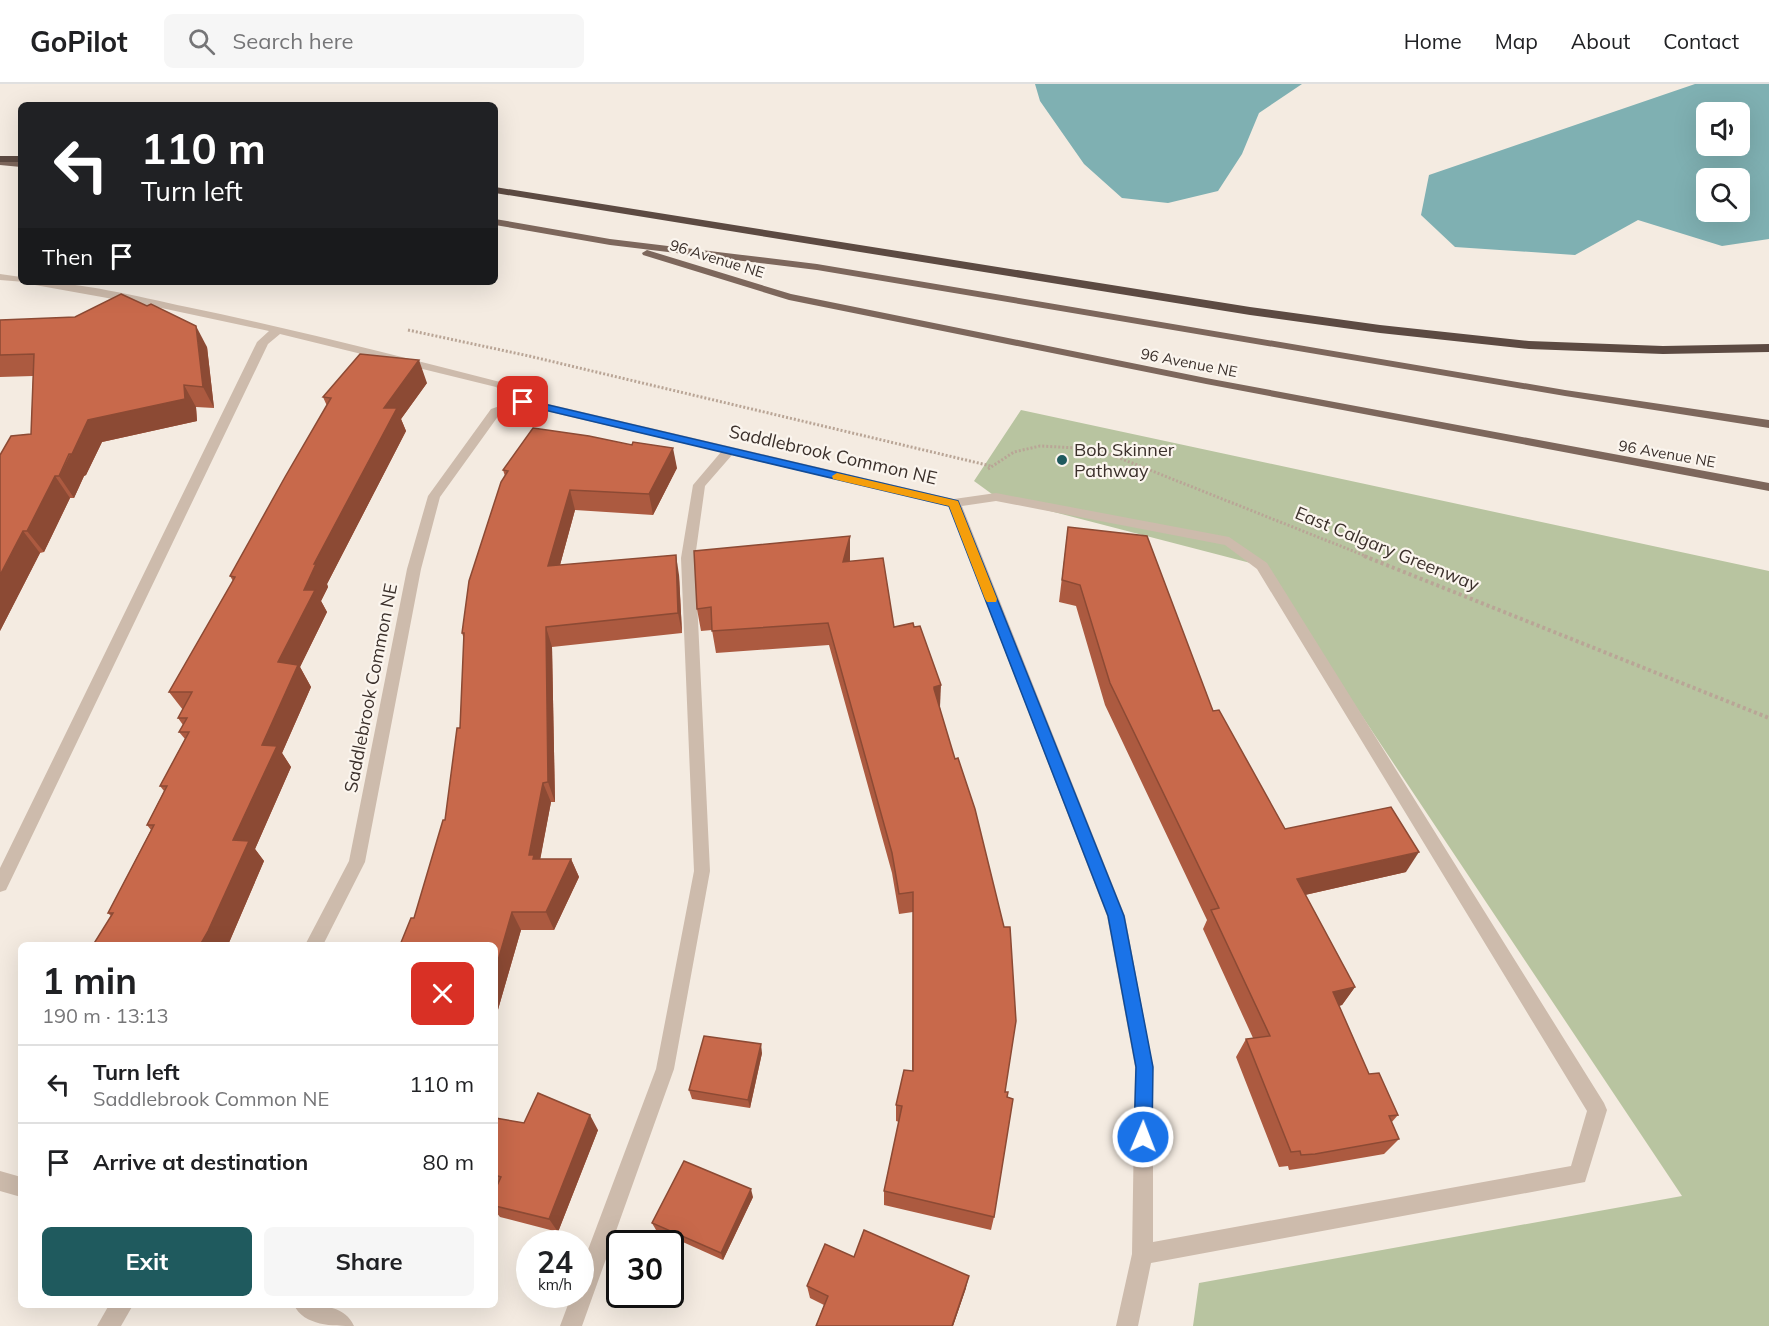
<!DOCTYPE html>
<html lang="en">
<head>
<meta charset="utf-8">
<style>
	:root { --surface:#fff; --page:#f6f6f6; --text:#202124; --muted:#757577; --line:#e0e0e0; --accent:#1f5a5e }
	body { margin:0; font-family:Mulish,sans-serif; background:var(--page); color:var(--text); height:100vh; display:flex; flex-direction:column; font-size:22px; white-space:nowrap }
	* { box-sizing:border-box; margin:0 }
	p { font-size:20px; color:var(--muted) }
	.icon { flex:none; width:33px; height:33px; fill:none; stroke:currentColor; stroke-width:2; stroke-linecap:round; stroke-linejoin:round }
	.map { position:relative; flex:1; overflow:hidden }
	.drawer { position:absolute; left:18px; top:858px; width:480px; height:366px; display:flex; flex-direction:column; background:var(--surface); border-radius:9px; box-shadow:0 6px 24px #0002 }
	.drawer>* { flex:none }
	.guide { position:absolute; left:18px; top:18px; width:480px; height:183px; border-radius:9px; box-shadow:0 6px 24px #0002; background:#202124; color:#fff; overflow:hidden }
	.controls { position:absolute; left:1696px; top:18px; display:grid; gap:12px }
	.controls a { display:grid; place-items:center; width:54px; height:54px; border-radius:9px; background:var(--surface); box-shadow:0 6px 24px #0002; font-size:30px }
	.speed { position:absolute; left:516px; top:1146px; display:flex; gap:12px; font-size:30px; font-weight:700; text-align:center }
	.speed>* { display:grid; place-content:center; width:78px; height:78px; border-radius:50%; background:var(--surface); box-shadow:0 6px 24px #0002; line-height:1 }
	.speed small { font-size:15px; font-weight:400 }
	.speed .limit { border:3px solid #111; border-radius:9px; background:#fff; color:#111 }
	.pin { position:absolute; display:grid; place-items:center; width:51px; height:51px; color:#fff; margin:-26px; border-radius:12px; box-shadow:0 3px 9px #0006 }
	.me { position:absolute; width:66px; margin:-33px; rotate:1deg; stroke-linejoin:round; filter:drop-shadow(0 0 4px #0008) }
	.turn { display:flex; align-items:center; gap:21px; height:126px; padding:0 24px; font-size:27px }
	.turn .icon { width:78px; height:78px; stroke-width:2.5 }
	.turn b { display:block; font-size:42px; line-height:51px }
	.then { display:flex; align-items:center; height:57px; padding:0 24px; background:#0003; gap:12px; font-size:22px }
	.round { display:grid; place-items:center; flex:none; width:63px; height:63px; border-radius:9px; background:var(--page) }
	.head { display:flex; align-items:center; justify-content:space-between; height:102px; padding:0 24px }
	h1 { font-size:36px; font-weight:700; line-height:45px }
	.button { display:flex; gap:12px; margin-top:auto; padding:12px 24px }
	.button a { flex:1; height:69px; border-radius:9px; background:var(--accent); color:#fff; font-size:24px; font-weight:700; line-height:69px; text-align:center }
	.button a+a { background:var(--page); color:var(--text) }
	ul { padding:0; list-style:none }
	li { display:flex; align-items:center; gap:18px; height:78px; padding:0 24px; border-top:2px solid var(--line) }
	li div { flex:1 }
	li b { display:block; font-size:22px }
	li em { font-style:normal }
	header { display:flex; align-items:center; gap:36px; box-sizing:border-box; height:84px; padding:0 30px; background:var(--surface); border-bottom:2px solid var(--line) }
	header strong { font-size:28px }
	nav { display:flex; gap:33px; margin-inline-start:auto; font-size:21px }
	.search { width:420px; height:54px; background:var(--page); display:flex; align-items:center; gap:15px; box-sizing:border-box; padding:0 21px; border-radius:9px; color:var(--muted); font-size:22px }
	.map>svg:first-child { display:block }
	.green { fill:#b8c4a0 }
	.water { fill:#7fb0b2; fill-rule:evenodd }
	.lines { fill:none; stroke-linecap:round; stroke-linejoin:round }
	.path-far1 { stroke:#b9a596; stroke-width:3; stroke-dasharray:2 2; stroke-linecap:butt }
	.path { stroke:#b9a596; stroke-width:4; stroke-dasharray:3 3; stroke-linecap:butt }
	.minor { fill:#cdbbac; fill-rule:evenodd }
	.major { fill:#7d675c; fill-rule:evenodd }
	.highway { fill:#5c4a42; fill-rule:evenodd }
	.wall { fill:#ac5a40 }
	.shaded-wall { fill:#8c4a34 }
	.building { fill:#c8694b; stroke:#8c4a34; stroke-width:1.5 }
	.route { fill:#1a73e8; stroke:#114b97; stroke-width:1.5 }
	.slow { fill:#f59e0b }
	.poi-dot { fill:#1f5a5e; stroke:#fbf5ee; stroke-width:2 }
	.labels { text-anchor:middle; stroke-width:4.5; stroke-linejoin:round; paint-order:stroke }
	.far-street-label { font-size:15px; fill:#3b302b; stroke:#fbf5ee }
	.poi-label { font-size:18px; fill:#3b302b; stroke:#fbf5ee; text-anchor:start }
	.street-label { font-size:18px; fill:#3b302b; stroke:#fbf5ee }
</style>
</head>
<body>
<header>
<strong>GoPilot</strong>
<div class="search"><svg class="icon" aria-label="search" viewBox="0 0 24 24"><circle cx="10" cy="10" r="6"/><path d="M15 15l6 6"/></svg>Search here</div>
<nav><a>Home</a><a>Map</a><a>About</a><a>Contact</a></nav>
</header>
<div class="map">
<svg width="1769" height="1242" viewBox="0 0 1769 1242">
	<rect width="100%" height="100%" fill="#f4ebe1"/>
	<path class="green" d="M1021,326L1769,487V1242H1193L1199,1199L1682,1112L1262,482L996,413L974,397Z"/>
	<g class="water">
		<path d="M1035,0H1302L1259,29L1242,70L1218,107L1168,119L1122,114L1084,80L1040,17Z"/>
		<path d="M1695,0H1769V155L1722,162L1638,136L1575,171L1455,163L1421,131L1429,91ZM1707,28H1740V62H1707ZM1707,94H1740V128H1707Z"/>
	</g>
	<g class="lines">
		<g class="path-far1">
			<path d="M408,246L529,272L991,382"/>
			<path d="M988,385L1014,368L1040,362L1097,365L1368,473"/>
		</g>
		<path class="path" d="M1364,472L1769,634"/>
		<g class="minor">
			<path d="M0,190L21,193V198H25L0,196Z"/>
			<path d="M30,198C82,198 135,212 187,223C293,245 398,272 504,299L527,315L954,415L996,409L1229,453L1267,479L1604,1019L1607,1026L1585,1098L1151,1179L1138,1242H1116L1132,1170L1135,983L1107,832L949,422L732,371L705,402L695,474L710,787L674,985L582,1242H560L572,1210H580V1187L656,985L694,787L681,474L693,401L721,368L524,322L499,331L440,413L421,485L365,778L323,861H305L349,777L407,485L428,412L491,325L514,317L496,303L280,250L268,260L6,806L0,808V784L257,258L269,247L152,222L35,201ZM996,417L1225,461L1257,485L1587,1027L1571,1082L1153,1158V983L1125,832L962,422Z"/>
			<path d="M0,1087L21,1093V1113L0,1107Z"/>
			<path d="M109,1221H133L121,1242H97Z"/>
			<path d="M294,1221C315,1221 344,1219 354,1242C333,1242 304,1242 294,1221Z"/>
		</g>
		<g class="major">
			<path d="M0,75L21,77V83L0,81Z"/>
			<path d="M495,135L610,155L817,180L1565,306L1769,336V344L1565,312L817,186L610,161L495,141Z"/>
			<path d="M647,166L791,210L1206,294L1769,399V407L1206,300L789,216L643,171L642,169Z"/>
		</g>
		<g class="highway">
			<rect x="0" y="72" width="21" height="6"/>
			<path d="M495,103L1250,223L1380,241L1529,257L1663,262L1769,260V268L1663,270L1529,265L1380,249L1250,231L495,109Z"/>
		</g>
	</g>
	<g class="wall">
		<path d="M0,236L207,263L214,324L196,323L197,337L102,358L86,391L84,392L74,414H70L44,468L40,469L0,547L31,350L33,292L0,293Z"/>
		<path d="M427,299L401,335L406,347L327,500L328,503L321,517L327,528L300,583L311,603L282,669L291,683L255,765L264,777L228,861H93L111,832L108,829L151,746L147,741L164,707L160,702L185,655L179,648L183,641L178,634L183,626L169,608L233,497L230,492L327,322L323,313Z"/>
		<path d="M677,384L653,431L575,426L560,481L679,491L682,549L552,563L555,718H551L540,775H571L579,793L554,846H521L495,936V861L414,834L445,736L460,644L464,555L462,549L505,392L503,386Z"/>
		<path d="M1068,443L1213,627L1285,745L1406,788L1305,811L1355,903L1342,921L1339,922L1369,990L1398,1031L1391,1039L1399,1055L1384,1070L1303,1084L1289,1086L1288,1082L1279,1083L1236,973L1246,955L1253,954L1203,845L1207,836L1105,621L1076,522L1059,518Z"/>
		<path d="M850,452V477L894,543L940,623L1005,1008L994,1133L991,1146L884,1121V1107L899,1038L896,1037V1021L912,987L913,828L899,830L892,789L829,561L716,569L712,546L701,547L697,525Z"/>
		<path d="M762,969L750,1024L692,1015L689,1006Z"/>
		<path d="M495,1034L524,1039L598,1046L558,1148L500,1133L495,1127V1106L497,1101H495Z"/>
		<path d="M753,1113L723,1176L656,1146L652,1139Z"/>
		<path d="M854,1173L966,1204L953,1242H816L824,1221L810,1214L807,1202Z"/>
	</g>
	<g class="shaded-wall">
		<path d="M196,242L207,263L214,324L203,303Z"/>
		<path d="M419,276L427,299L401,335L406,347L327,500L328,503L321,517L327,528L300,583L311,603L282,669L291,683L255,765L264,777L228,861H200L233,756L262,661L278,578L304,506L314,480L384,324Z"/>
		<path d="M184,301L196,323L197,337L102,358L86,391L84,392L74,414L59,392L88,336Z"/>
		<path d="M673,364L677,384L653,431L649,410Z"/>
		<path d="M55,392L70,414L44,468L27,447Z"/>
		<path d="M570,406L575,426L554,503L548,482Z"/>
		<path d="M23,447L40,469L0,547V491Z"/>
		<path d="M850,452V475L844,500L843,478Z"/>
		<path d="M676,471L679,491L682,549L678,529Z"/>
		<path d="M546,543L552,563L555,718L548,698Z"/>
		<path d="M941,601L940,623L933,624L934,603Z"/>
		<path d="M543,699L551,718L539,782L529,771Z"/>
		<path d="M1419,768L1406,788L1287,815L1297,795Z"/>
		<path d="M571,775L579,793L554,846L546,828Z"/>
		<path d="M512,828L521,846L495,936V887Z"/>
		<path d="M1355,903L1342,921L1321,926L1333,908Z"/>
		<path d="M761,960L762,969L750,1024L748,1016Z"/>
		<path d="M590,1031L598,1046L558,1148L549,1135Z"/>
		<path d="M751,1105L753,1113L723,1176L721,1169Z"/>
		<path d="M969,1192L966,1204L953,1242H952Z"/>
	</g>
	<g class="building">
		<path d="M121,210L147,222L151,220L196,242L203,303L184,301L185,315L88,336L72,370H69L59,392H55L27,447H23L0,491V371L11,352L31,350L34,270L0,271V236L75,233Z"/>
		<path d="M360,270L419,276L384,324H397L314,480H316L304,506H315L278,578L298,581L262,661L277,662L233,756L249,757L208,847L200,861H93L113,829H108L154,741H147L167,702H160L189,648H179L187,634H178L192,608H169L235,493L230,492L285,393L331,314L323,313Z"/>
		<path d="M533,344L589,352L632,361L633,358L673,364L649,410L570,406L548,482L676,471L678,529L546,543L548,698L543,699L529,771H534L533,775H571L546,828H512L495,887V861H400L411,834H414L443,736H445L457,644H460L464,549H462L469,497L501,398L508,387L503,386Z"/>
		<path d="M1068,443L1147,452L1213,627L1219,626L1285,745L1391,723L1419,768L1297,795L1355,903L1333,908L1369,990L1379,989L1398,1031L1389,1032L1399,1055L1315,1070L1301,1071L1300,1067L1291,1068L1246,955L1270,952L1211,826L1219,824L1110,599L1080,501L1062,496Z"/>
		<path d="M850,452L843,478L883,474L894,543L913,539L914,543L920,542L941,601L934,603V605L955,675L958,674L975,725L1004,843H1010L1016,937L1005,1008H1008L1007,1013L1013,1015L994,1133L884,1107L902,1022L896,1021L904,986L913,987V808L899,810L892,769L828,539L712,547L711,523L697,525L694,467Z"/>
		<path d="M704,952L761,960L748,1016L689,1006Z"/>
		<path d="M538,1009L590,1031L549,1135L495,1122V1106L501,1093L495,1091V1034L524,1039Z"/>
		<path d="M684,1077L751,1105L721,1169L652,1139Z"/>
		<path d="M864,1146L969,1192L952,1242H816L828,1212L807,1202L825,1160L854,1173Z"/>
	</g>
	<path class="route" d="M523,315L958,417L1124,832L1153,983L1152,1053L1150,1059L1143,1062L1137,1059L1134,1053L1136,983L1108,832L949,422L519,320V316Z"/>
	<path class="slow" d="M837,389L958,417L997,515L996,518H987L985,515L949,422L833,395L832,392Z"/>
	<circle class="poi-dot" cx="1062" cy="376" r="6"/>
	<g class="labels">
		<g class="far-street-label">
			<text transform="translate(717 175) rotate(17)" y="5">96 Avenue NE</text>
			<text transform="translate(1189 279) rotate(11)" y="5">96 Avenue NE</text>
			<text transform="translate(1667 370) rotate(10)" y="5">96 Avenue NE</text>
		</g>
		<g class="poi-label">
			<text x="1074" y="372">Bob Skinner<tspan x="1074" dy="21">Pathway</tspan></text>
		</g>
		<g class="street-label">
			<text transform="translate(833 371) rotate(13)" y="6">Saddlebrook Common NE</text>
			<text transform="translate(1387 465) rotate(22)" y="6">East Calgary Greenway</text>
			<text transform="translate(371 604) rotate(-79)" y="6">Saddlebrook Common NE</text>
		</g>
	</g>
</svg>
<div class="controls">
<a><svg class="icon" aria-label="sound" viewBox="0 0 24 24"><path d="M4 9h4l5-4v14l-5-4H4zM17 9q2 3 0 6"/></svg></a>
<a><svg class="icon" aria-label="search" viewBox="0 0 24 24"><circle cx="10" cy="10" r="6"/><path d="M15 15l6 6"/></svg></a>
</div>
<div class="speed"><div>24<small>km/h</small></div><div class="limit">30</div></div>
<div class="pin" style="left:523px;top:318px;background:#d93025"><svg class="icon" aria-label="arrive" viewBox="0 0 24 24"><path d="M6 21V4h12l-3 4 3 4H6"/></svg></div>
<svg class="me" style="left:1143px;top:1053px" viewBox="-20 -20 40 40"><circle r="17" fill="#1a73e8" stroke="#fff" stroke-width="3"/><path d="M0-11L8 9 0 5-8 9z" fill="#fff"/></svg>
<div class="guide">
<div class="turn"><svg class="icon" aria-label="left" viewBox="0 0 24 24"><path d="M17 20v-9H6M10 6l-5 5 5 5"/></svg><div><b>110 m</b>Turn left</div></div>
<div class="then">Then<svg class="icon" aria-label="arrive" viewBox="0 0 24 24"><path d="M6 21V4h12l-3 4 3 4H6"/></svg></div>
</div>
<section class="drawer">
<div class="head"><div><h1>1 min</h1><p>190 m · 13:13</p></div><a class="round" style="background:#d93025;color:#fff"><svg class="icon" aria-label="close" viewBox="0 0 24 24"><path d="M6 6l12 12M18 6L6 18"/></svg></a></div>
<ul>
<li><svg class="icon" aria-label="left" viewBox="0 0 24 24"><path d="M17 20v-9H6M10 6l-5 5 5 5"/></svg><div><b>Turn left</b><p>Saddlebrook Common NE</p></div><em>110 m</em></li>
<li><svg class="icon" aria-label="arrive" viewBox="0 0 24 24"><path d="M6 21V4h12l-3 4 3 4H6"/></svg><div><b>Arrive at destination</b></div><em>80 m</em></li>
</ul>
<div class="button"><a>Exit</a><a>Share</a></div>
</section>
</div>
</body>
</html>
